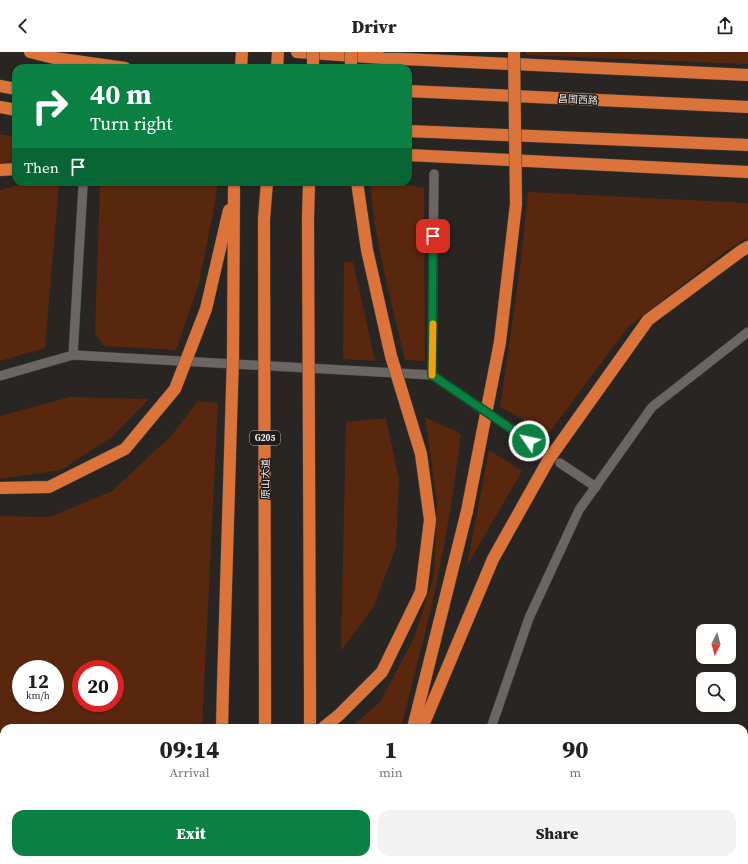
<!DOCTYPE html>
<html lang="en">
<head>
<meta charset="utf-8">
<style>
	:root { --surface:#fff; --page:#f2f2f2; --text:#222; --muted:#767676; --accent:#0b8043 }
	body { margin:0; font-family:"Source Serif 4","Noto Sans SC",serif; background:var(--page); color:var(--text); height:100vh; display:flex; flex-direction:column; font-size:15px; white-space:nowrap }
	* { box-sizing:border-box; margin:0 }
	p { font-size:13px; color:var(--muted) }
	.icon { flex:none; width:22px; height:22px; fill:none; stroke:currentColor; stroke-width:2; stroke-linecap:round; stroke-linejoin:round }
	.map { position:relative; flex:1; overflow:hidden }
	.side { position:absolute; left:0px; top:672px; width:748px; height:140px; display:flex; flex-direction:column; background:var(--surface); border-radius:12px 12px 0 0; box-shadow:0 1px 3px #0004 }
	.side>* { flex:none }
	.banner { position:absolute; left:12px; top:12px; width:400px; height:122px; border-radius:12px; box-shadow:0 1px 3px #0004; background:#0b8043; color:#fff; overflow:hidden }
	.needle { width:26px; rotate:186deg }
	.tools { position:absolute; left:696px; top:572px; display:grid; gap:8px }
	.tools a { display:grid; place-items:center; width:40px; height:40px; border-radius:8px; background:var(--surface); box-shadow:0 1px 3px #0004; font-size:20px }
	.speed { position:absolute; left:12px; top:608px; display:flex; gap:8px; font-size:20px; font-weight:700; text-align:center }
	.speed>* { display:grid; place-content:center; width:52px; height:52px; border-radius:50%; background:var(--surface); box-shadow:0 1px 3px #0004; line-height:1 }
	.speed small { font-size:10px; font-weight:400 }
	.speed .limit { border:6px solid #d22; background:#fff; color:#111 }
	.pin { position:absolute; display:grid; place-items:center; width:34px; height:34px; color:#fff; margin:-17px; border-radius:8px; box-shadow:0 2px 6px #0006 }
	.me { position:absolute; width:44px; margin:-22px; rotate:304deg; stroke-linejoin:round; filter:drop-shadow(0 0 3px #0008) }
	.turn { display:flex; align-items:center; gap:14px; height:84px; padding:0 12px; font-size:18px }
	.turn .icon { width:52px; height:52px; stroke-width:2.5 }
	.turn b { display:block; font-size:28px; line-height:34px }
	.then { display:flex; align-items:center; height:38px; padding:0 12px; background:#0003; gap:8px; font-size:15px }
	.eta { display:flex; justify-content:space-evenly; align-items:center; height:68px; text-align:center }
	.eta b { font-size:24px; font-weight:800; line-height:28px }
	.primary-button { display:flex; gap:8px; margin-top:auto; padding:8px 12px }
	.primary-button a { flex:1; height:46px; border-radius:12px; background:var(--accent); color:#fff; font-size:16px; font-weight:800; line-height:46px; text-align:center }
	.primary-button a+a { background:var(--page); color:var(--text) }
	header { display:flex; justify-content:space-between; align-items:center; height:52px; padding:0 12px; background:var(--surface); font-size:18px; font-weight:800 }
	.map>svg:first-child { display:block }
	.green { fill:#59270e; fill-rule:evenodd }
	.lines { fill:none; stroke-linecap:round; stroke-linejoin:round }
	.service-casing { stroke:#474442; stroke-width:10 }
	.trunk-casing { stroke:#474442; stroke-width:13 }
	.service { stroke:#6b6664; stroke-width:9 }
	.trunk { stroke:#dc733a; stroke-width:12 }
	.trunk-bridge-casing { stroke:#474442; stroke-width:13; stroke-linecap:butt }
	.trunk-bridge { stroke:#dc733a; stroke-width:12 }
	.route-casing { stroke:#07532c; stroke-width:10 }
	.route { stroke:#0b8043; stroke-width:7 }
	.slow { stroke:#f59e0b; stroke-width:7 }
	.labels { text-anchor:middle; stroke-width:3; stroke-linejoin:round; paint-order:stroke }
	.shield { fill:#1f1b19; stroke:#b1aead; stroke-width:1 }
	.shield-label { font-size:9px; font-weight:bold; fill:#f0edec }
	.street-label { font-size:10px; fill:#f0edec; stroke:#1f1b19 }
</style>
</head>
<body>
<header><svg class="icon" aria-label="back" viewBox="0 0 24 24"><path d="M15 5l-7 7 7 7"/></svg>Drivr<svg class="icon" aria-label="share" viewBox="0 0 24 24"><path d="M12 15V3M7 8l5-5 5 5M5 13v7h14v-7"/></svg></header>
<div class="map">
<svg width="748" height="812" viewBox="0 0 748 812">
	<rect width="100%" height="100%" fill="#292523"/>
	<g class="green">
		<path d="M526,0H748V12L526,3Z"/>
		<path d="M0,82L16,85V110L0,111Z"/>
		<path d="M177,130H218L213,162L199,231L176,298L104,294L95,282L100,132L158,133Z"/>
		<path d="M370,130H386L424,136L425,309L405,308L385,224L374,169Z"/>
		<path d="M59,131L45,296L0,309V138L19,133Z"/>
		<path d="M528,140L748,151V185L729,197L628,275L549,381L500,355L519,225Z"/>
		<path d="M344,210H353L375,309L343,307Z"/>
		<path d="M70,345L149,347L112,385L61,418L0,427V364Z"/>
		<path d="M198,349L218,351L202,676H4V687L0,686V464L50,465L112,439L171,384ZM21,617H55V651H21ZM81,617H115V651H81Z"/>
		<path d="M425,365L461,382C454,438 445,494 433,548C423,591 411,633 401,676H350L380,650L414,586L434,524L437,450Z"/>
		<path d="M386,366L399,428L396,495L374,554L341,599L346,370Z"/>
		<path d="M489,398L522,419L467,514Z"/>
		<path d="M0,719L4,721V808H208L209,812H0Z"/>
		<path d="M341,808H374L373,812H341Z"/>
	</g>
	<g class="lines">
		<g class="service-casing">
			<g id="service">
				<path d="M73,303L83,134"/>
				<path d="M432,323L529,389"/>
				<path d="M0,324L73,303L432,323L434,122"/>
				<path d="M560,411L596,435"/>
				<path d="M491,676L529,566L579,458L652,355L748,280"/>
				<path d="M452,812L453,808"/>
			</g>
		</g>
		<g class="trunk-casing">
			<g id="trunk">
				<path d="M30,0L54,6L125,16"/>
				<path d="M297,0L383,6L748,23"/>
				<path d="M241,16L242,0"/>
				<path d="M277,16L278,0"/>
				<path d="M0,34L16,37"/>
				<path d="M408,39L748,55"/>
				<path d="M0,55L16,58"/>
				<path d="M408,79L748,93"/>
				<path d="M408,103L748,120"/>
				<path d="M0,118L16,117"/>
				<path d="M310,641V676"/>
				<path d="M265,642V676"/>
				<path d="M222,676L223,634"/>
				<path d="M413,676L467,459"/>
				<path d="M422,676L493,507L549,407L648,268L741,199L748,195"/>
				<path d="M0,704L4,706"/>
				<path d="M222,808L223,812"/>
				<path d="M266,808V812"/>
				<path d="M310,808V812"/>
				<path d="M386,812L387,808"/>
			</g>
		</g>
		<use href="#service" class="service"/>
		<use href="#trunk" class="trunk"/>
		<g class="trunk-bridge-casing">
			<g id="trunk-bridge">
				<path d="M313,16V0"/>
				<path d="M351,16V0"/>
				<path d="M309,130L308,167L310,641"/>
				<path d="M0,436L49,435L125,397L175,337L206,257L229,158"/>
				<path d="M467,459L500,290L516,152L514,0"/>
				<path d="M223,634L233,304L234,136"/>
				<path d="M265,642L264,167L267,130"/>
				<path d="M323,676L339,663L382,620L421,540L430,468L421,402L391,304L367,198L357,130"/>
			</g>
		</g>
		<use href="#trunk-bridge" class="trunk-bridge"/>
	</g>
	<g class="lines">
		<g class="route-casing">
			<path id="route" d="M433,184L432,323L529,389"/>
		</g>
		<use href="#route" class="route"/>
		<path class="slow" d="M432,323L433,272"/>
	</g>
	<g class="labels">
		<rect class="shield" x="250" y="379" width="30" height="14" rx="3"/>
		<g class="shield-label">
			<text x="265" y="389">G205</text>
		</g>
		<g class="street-label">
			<text transform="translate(578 47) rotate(3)" y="4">昌国西路</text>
			<text transform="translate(265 427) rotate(-90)" y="4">原山大道</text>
		</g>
	</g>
</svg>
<div class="tools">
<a><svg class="needle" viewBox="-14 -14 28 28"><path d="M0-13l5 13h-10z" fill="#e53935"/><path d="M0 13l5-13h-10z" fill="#767676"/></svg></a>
<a><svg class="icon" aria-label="search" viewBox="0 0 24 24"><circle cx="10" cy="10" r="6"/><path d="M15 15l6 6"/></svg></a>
</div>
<div class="speed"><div>12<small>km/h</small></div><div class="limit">20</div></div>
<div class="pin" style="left:433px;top:184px;background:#d93025"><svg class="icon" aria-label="arrive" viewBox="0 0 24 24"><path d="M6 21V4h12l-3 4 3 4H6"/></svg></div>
<svg class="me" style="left:529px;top:389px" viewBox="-20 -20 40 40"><circle r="17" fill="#0b8043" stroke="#fff" stroke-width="3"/><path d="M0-11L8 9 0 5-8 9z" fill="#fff"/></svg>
<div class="banner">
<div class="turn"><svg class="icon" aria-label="right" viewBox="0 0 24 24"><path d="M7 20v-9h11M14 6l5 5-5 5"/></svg><div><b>40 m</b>Turn right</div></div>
<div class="then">Then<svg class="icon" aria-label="arrive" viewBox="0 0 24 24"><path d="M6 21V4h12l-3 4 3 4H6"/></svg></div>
</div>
<section class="side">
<div class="eta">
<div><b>09:14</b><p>Arrival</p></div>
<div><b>1</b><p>min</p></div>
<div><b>90</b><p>m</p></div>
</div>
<div class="primary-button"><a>Exit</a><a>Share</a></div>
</section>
</div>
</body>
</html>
